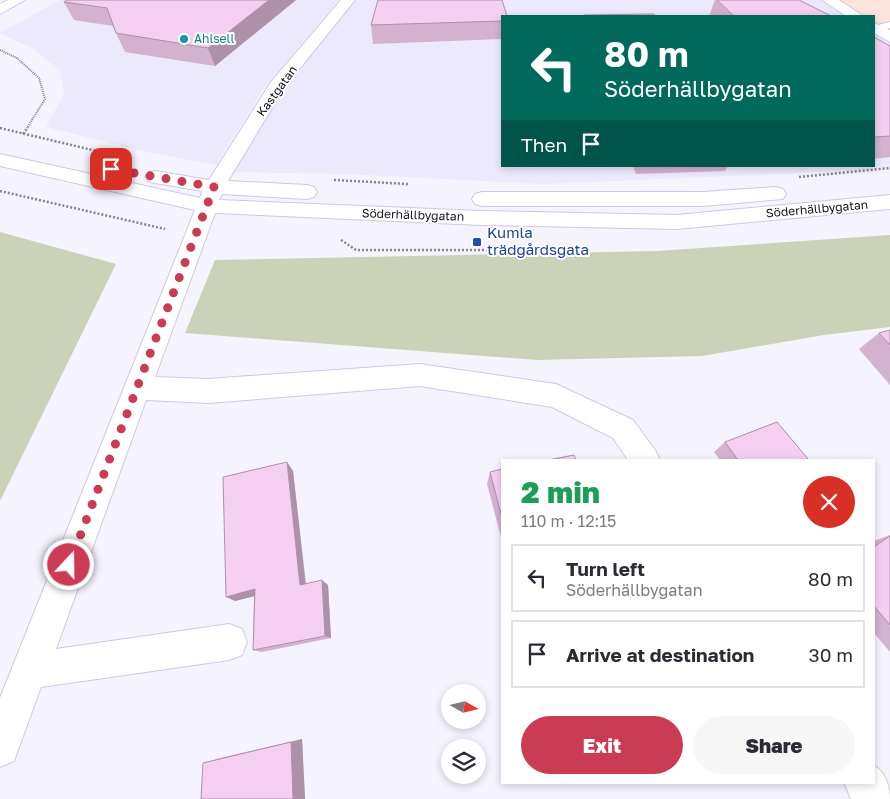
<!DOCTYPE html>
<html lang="en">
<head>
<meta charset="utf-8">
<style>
	:root { --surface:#fff; --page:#f7f7f7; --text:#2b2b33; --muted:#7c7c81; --line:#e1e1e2; --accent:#cb3b54 }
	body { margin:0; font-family:"Golos Text",sans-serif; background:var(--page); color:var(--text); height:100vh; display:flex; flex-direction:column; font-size:19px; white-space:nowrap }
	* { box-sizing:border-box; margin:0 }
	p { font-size:16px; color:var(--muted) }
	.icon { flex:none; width:28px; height:28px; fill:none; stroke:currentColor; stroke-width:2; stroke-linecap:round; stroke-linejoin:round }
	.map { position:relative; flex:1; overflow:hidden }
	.drawer { position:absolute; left:501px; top:459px; width:374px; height:325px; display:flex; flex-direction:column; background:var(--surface); border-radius:0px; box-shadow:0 2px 8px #0003 }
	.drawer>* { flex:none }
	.guide { position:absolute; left:501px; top:15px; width:374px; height:152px; border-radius:0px; box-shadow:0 2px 8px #0003; background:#00695c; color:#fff; overflow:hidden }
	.needle { width:32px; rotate:98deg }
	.tools { position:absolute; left:441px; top:684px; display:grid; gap:10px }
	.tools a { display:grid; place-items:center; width:45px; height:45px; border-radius:50%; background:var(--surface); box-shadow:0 2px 8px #0003; font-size:25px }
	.pin { position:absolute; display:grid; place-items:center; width:42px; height:42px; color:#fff; margin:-21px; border-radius:10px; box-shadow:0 2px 8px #0006 }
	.me { position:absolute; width:55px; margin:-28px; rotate:21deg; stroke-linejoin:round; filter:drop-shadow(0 0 4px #0008) }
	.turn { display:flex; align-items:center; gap:18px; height:105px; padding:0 20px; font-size:22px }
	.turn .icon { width:65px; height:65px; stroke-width:2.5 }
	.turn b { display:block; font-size:35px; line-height:42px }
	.then { display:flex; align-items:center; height:48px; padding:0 20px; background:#0003; gap:10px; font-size:19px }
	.round { display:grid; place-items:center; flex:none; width:52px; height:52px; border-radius:26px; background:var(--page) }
	.summary { display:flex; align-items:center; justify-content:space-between; height:85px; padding:0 20px }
	h1 { font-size:30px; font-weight:800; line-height:38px; color:#1e9e55 }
	.button { display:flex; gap:10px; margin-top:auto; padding:10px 20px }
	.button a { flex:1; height:58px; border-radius:30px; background:var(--accent); color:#fff; font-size:20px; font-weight:800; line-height:58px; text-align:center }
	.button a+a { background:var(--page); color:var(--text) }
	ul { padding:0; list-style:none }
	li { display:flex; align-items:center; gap:15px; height:68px; margin:0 10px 8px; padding:0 10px; border:2px solid var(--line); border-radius:0px }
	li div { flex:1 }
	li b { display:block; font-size:19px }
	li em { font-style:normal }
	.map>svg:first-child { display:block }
	.built { fill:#ece8fd }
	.industrial { fill:#fee4dd }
	.green { fill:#cad3b7 }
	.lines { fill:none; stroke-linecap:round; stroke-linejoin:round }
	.service-casing { stroke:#cec8e3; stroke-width:2 }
	.minor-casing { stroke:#cec8e3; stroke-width:2 }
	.secondary-casing { stroke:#cec8e3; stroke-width:2 }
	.path-far1 { stroke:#85838d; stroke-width:2; stroke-dasharray:1 1; stroke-linecap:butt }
	.path { stroke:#85838d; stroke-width:2.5; stroke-dasharray:2 2; stroke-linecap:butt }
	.service { fill:#fff; fill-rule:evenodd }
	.minor { fill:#fff; fill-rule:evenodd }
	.secondary { fill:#fff; fill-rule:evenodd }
	.wall { fill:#d3b2d0 }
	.shaded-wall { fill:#ac91a9 }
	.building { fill:#f5cff2; stroke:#ac91a9 }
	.route { stroke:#cb3b54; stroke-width:9; stroke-dasharray:0 16.2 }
	.culture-dot { fill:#0f9aa8; stroke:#fff; stroke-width:2 }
	.transit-dot { fill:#1a4fb4; stroke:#fff; stroke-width:2 }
	.labels { text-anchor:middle; stroke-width:4; stroke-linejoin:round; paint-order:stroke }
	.far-culture-label { font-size:12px; fill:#0d838f; stroke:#fff; text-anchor:start }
	.far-street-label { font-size:12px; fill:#121019; stroke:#fff }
	.transit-label { font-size:15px; fill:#164399; stroke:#fff; text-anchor:start }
</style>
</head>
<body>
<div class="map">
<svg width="890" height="799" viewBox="0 0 890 799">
	<rect width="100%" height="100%" fill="#f5f3fe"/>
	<g class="built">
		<path d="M60,0H339L266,85L216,165L138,150L46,127L64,94L60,71L35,50L0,33Z"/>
		<path d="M351,0H831L859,16H502V166H874V25L890,34V169L543,184L343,174L222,172L275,89Z"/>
	</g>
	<path class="industrial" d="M836,0H890V34L874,24V16H862Z"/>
	<g class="green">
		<path d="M0,232L116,264L0,501Z"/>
		<path d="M890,235V327L824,335L702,356L537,360L185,333L215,260L657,251Z"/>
	</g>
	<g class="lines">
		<g class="service-casing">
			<path id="service" d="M890,22V28L874,30V26Z"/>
		</g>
		<g class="minor-casing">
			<g id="minor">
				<path d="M341,0H355L284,88L228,181L307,185L314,187L317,192L314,197L307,199L222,194L219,200L481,211L677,215L890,195V209L677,229L481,225L215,213L155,377L208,379L420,364L556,384L633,420L655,450L660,460H628L613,438L552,407L420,386L208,403L146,400L56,649L229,624L242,629L247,642L242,655L229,660L41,687L14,761L0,767V698L195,210L0,166V154L200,198L202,191L155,183L148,181L145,177L148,173L155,171L209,180L271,82Z"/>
				<path d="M822,0H839L863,16H846Z"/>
				<path d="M874,23L890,30V42L874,33Z"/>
				<path d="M776,187L783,189L786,194L783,199L703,206H482L475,204L472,199L475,194L482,192H703Z"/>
				<path d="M874,766C885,771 890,787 890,799H851L844,782H874Z"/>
			</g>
		</g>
		<g class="secondary-casing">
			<path id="secondary" d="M8,0H25L0,14V4Z"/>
		</g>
		<path class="path-far1" d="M0,50L17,58L39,78L45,99L27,128"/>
		<g class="path">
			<path d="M0,128L105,153"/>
			<path d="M23,134L28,127"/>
			<path d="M799,177L890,168"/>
			<path d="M334,180L408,184"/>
			<path d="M0,191L165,229"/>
			<path d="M341,240L356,250H524L527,248"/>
		</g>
		<use href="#service" class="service"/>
		<use href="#minor" class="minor"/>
		<use href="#secondary" class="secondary"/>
	</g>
	<g class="wall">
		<path d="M67,0H296L215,66L125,52L116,33L113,26L74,20L64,2Z"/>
		<path d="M715,0H799L831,16H709Z"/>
		<path d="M502,16V39L373,44L371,25Z"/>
		<path d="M874,37L890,46V157L874,159Z"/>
		<path d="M633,166H728L725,171L636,174Z"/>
		<path d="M890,330V385L859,349L879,333Z"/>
		<path d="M725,442L809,460H720L714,452Z"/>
		<path d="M287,462L293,471L306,583L328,585L331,638L262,652L253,650L254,596L235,601Z"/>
		<path d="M502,469V541L487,484L490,472Z"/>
		<path d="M890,535V652L874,633V541Z"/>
		<path d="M302,739L305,799L203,763L220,758Z"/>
	</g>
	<g class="shaded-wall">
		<path d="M269,0H296L215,66L208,48Z"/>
		<path d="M287,462L293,471L306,589L300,585Z"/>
		<path d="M322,580L328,585L331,638L325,636Z"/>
		<path d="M255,589L263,594L235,601L226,597Z"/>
		<path d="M302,739L305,799H293L291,742Z"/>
	</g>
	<g class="building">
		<path d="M67,0H269L208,48L116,33L107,8L64,2Z"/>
		<path d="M378,0H502L507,16H502V21L371,25Z"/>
		<path d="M717,0H799L831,16H734Z"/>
		<path d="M654,14L655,16H585L584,15Z"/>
		<path d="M874,37L890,46V136L874,137Z"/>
		<path d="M890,330V345L879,333Z"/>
		<path d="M777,422L809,460H738L725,442Z"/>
		<path d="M574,455L576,460H548Z"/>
		<path d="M287,462L300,585L322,580L325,636L253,650L255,589L226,597L223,477Z"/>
		<path d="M502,469V518L490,472Z"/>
		<path d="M890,536V625L874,606V547Z"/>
		<path d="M291,742L293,799H201L203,763Z"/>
	</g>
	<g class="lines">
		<path class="route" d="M69,565L214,187L111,169"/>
	</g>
	<circle class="culture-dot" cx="184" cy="39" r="5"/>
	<rect class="transit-dot" x="472" y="237" width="10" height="10" rx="2.5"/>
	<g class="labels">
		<g class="far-culture-label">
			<text x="194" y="43">Ahlsell</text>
		</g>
		<g class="far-street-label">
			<text transform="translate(277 91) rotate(-54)" y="4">Kastgatan</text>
			<text transform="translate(817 209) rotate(-5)" y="4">Söderhällbygatan</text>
			<text transform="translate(413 215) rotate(2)" y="4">Söderhällbygatan</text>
		</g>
		<g class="transit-label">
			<text x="487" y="238">Kumla<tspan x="487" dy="17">trädgårdsgata</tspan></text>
		</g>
	</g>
</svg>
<div class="tools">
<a><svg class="needle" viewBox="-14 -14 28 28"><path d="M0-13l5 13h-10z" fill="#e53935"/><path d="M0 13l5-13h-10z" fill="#7c7c81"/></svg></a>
<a><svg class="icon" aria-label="layers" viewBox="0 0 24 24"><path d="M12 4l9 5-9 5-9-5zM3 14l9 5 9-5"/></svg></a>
</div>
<div class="pin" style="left:111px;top:169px;background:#d93025"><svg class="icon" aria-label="arrive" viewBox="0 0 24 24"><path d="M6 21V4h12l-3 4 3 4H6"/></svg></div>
<svg class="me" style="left:69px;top:565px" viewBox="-20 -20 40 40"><circle r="17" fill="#cb3b54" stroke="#fff" stroke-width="3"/><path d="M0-11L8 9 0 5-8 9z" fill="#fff"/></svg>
<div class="guide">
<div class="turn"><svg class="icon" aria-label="left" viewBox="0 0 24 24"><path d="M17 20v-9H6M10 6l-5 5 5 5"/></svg><div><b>80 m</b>Söderhällbygatan</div></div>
<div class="then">Then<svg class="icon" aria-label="arrive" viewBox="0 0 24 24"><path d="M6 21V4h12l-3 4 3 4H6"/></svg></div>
</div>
<section class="drawer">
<div class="summary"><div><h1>2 min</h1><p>110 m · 12:15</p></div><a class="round" style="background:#d93025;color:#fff"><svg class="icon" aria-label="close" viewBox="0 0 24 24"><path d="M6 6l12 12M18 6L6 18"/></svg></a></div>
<ul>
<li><svg class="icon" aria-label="left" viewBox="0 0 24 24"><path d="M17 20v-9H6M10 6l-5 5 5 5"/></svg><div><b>Turn left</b><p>Söderhällbygatan</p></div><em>80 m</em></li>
<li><svg class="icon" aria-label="arrive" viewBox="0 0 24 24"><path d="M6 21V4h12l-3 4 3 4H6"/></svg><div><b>Arrive at destination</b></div><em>30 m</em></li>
</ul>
<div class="button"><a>Exit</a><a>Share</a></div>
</section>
</div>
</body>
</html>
